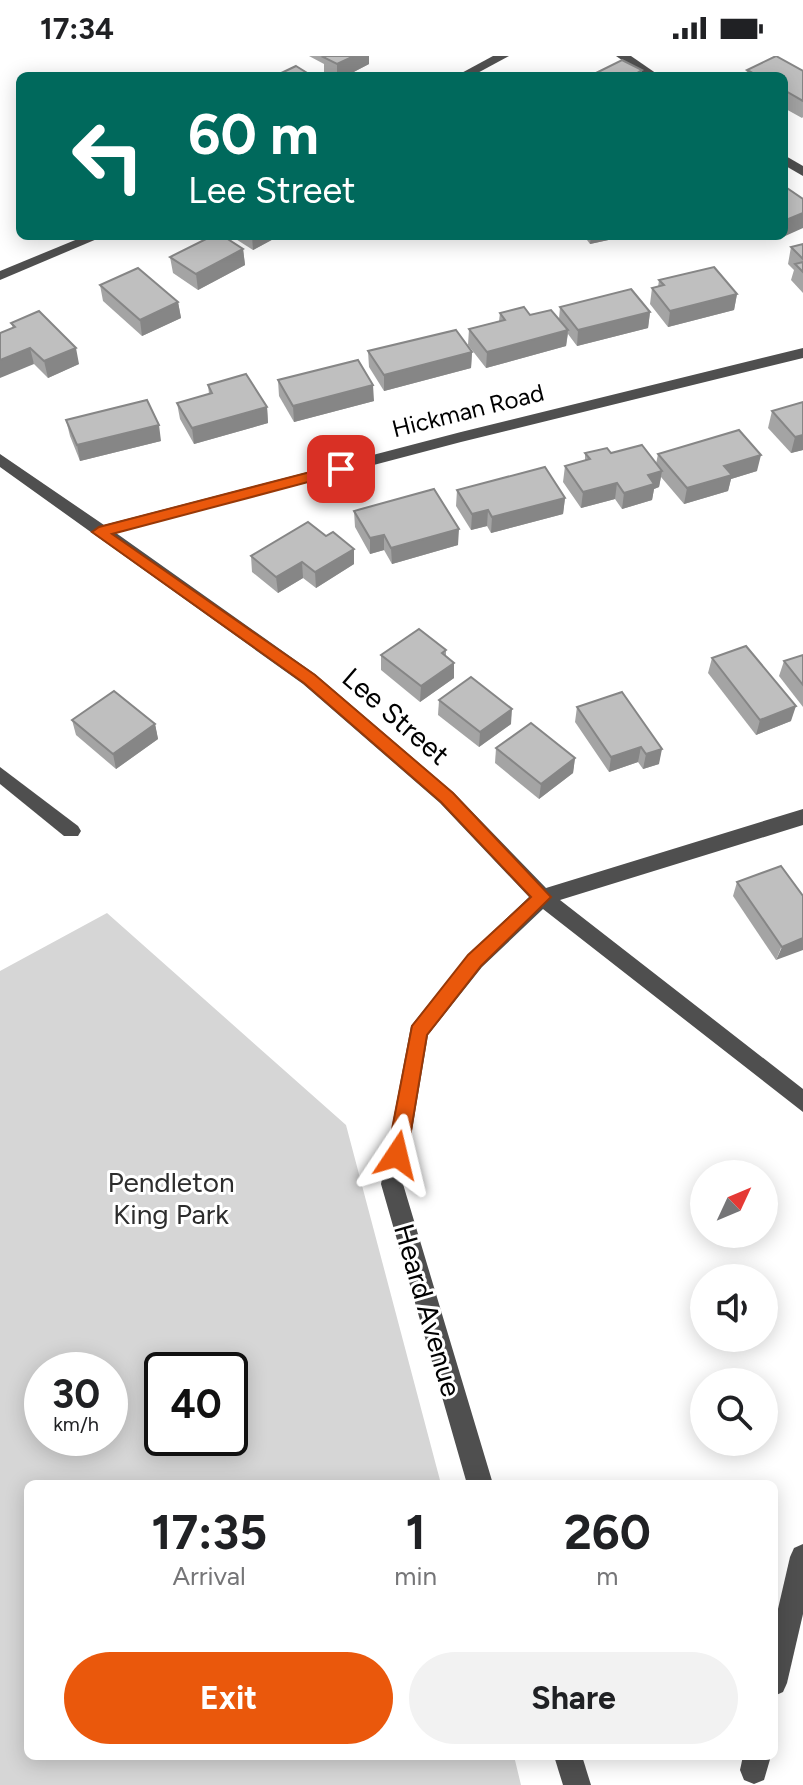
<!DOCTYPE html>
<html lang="en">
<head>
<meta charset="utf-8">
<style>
	:root { --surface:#fff; --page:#f2f2f2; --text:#202124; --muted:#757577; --accent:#ea580c }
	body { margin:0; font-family:Figtree,sans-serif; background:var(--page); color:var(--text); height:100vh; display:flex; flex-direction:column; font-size:30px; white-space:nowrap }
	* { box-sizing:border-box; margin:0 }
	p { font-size:26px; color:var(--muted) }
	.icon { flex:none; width:44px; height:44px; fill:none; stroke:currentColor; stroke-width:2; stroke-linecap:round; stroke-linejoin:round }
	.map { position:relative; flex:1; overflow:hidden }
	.details { position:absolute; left:24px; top:1424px; width:754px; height:280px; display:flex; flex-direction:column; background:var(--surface); border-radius:12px; box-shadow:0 4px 20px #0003 }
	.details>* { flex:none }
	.guide { position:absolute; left:16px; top:16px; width:772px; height:168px; border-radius:12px; box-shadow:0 4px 20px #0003; background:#00695c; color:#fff; overflow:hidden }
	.needle { width:52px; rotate:46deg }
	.buttons { position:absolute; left:690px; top:1104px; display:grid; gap:16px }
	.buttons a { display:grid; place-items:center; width:88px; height:88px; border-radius:50%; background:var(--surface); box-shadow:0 4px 20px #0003; font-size:40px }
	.speed { position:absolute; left:24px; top:1296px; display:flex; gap:16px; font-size:40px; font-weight:700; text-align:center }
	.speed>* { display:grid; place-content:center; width:104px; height:104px; border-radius:50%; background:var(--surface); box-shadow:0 4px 20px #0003; line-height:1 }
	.speed small { font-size:20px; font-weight:400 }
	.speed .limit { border:4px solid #111; border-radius:12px; background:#fff; color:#111 }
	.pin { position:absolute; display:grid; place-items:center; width:68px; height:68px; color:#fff; margin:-34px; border-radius:16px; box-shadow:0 4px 12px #0006 }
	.me { position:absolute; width:88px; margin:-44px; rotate:10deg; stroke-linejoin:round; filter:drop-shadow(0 0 6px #0008) }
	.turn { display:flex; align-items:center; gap:28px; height:168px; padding:0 40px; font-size:36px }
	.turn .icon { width:104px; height:104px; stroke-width:2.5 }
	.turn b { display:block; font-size:56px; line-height:68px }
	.eta { display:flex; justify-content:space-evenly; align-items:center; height:136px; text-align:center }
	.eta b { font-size:48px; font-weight:700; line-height:56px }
	.action { display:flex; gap:16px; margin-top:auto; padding:16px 40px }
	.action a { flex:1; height:92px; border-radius:48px; background:var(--accent); color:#fff; font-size:32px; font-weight:700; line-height:92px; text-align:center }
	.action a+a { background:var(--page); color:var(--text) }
	.status { display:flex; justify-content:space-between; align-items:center; height:56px; padding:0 40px; background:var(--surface); direction:ltr }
	.status svg { height:22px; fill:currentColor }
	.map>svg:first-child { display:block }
	.green { fill:#d6d6d6; fill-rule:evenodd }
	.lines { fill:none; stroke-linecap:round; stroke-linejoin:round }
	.minor { fill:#4f4f4f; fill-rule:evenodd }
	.wall { fill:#a4a4a4 }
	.shaded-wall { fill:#868686 }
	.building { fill:#bfbfbf; stroke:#868686; stroke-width:2 }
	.route { fill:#ea580c; stroke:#983908; stroke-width:2 }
	.labels { text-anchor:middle; stroke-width:6; stroke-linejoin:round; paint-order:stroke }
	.far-street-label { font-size:24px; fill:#000; stroke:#fff }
	.street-label { font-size:28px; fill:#000; stroke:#fff }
	.park-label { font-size:28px; fill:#2d2d2d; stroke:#fff }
</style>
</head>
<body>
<div class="status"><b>17:34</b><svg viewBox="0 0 49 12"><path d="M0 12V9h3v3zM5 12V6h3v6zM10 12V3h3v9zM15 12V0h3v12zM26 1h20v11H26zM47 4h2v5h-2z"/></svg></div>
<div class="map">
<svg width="803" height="1729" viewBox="0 0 803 1729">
	<rect width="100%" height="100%" fill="#fff"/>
	<path class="green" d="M107,857L346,1069L441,1428H28V1700H514L521,1729H0V915ZM42,1314H110V1382H42ZM162,1314H230V1382H162Z"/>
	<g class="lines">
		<g class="minor">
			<path d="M493,0H509L472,20H456Z"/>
			<path d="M616,0H631L660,20H645Z"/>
			<path d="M784,99L803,110V120L784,109Z"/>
			<path d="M85,180H104L0,224V215Z"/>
			<path d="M803,292V302L461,386L116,477L315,618L454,737L546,832L803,753V769L560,844L803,1033V1056L543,853L482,911L428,979L403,1128L493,1428H467L381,1128L411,970L468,899L529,841L440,747L303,628L0,411V398L104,469L461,376Z"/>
			<path d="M0,711L78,770L81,775L78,780H64L0,728Z"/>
			<path d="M803,1488V1558L787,1627L783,1636L774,1640V1570L790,1501L794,1492Z"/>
			<path d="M554,1700H582L591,1729H563Z"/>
			<path d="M743,1700H771L764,1724L754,1728L744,1724L740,1714Z"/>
		</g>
	</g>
	<g class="wall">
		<path d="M309,0H369V8L346,20H330L324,17V8Z"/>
		<path d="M747,14L803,15V61L802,62L784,52V20H746Z"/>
		<path d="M231,180H279L253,194Z"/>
		<path d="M584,180H614L613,183L590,188Z"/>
		<path d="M803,188V237L791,224L794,214L788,208L791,191Z"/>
		<path d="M243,193L245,209L198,234L173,217L170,201Z"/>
		<path d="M659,224L737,238L734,254L668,271L650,248L652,232L658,231Z"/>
		<path d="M100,229L178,246L181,262L142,280L103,245Z"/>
		<path d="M560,251L650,256L648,272L577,290L568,278L566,290L486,312L468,289L469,273L499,265L500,257L559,263Z"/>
		<path d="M11,267L79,308L48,322L34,308L13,272Z"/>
		<path d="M368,295L472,296L471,312L384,335L369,311Z"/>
		<path d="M278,324L374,345L294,366L279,340Z"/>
		<path d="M208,329L267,351L268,367L194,388L180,363L177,347L209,338Z"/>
		<path d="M803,346V394L791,397L768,372L772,355Z"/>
		<path d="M66,364L161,385L80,405L70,380Z"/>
		<path d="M585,397H611L656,408L658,398L757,415L731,423L728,435L684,448L661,421L659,431L654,433L652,444L622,453L615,443L581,452L563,426L565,410L585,404Z"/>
		<path d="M457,434L565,442L563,458L491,477L487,470L471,474L456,450Z"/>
		<path d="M354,455L458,489L392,508L384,494L370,498L355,471Z"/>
		<path d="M326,480L354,493V508L316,532L303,522L278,537L252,516L251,500Z"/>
		<path d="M446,594V600L454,607V622L420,646L381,614V599Z"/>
		<path d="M803,599V651L779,620L784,605Z"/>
		<path d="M712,602L791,665L756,679L708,617Z"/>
		<path d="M622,636L659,708L643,713L638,706L609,716L575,666L577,651Z"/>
		<path d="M439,644L511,668L479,691L438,659Z"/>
		<path d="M72,664L155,668L158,683L116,713L76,679Z"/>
		<path d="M496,692L575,702L573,717L539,743L495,707Z"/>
		<path d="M737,826L803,840L776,904L733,840Z"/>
	</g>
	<g class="shaded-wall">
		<path d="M354,0H369V8L346,20H337V8Z"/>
		<path d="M642,14V20H632Z"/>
		<path d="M803,157V172L783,181L786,164Z"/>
		<path d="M252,180H279L253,194Z"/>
		<path d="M591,180H614L613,183L590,188Z"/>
		<path d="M243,193L245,209L198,234L196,218Z"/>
		<path d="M737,238L734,254L668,271L670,255Z"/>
		<path d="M178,246L181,262L142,280L140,264Z"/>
		<path d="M650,256L648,272L577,290L578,274Z"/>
		<path d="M568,274L566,290L486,312L487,296Z"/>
		<path d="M30,292L34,308L0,322V304Z"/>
		<path d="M76,292L79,308L48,322L44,305Z"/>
		<path d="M472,296L471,312L384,335V319Z"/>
		<path d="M373,329L374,345L294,366L293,350Z"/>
		<path d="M267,351L268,367L194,388L192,372Z"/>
		<path d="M159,369L161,385L80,405L77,389Z"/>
		<path d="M803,379V394L791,397L795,381Z"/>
		<path d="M761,399L757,415L731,423L728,435L684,448L687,432L724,410Z"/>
		<path d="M662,415L659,431L654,433L652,444L622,453L624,437L648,419Z"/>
		<path d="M617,427L615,443L581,452L583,436Z"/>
		<path d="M565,442L563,458L491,477L492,461Z"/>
		<path d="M488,454L487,470L471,474L472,458Z"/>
		<path d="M459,473L458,489L392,508L391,492Z"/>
		<path d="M384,479V494L370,498V482Z"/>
		<path d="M354,493V508L316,532L315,516Z"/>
		<path d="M302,506L303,522L278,537L276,521Z"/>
		<path d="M454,607V622L420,646L421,630Z"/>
		<path d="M796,650L791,665L756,679L760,664Z"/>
		<path d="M512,653L511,668L479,691L480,676Z"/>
		<path d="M155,668L158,683L116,713L113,698Z"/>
		<path d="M641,691L638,706L609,716L611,701Z"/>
		<path d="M662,693L659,708L643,713L646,698Z"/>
		<path d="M575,702L573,717L539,743L541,728Z"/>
		<path d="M803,882V894L776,904L782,891Z"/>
	</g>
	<g class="building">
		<path d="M326,0H354L337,8L323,1Z"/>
		<path d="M776,0L803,15V45L784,34V20H758L747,14Z"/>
		<path d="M622,4L642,14L632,20L592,19Z"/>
		<path d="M296,10L312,20H275Z"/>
		<path d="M784,130L803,143V157L786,164L784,163Z"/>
		<path d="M212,180H223L243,193L196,218L170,201Z"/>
		<path d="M803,188V203L791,191Z"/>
		<path d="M803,206V216L795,208Z"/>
		<path d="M714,211L737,238L670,255L652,232L664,229L659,224Z"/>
		<path d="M138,212L178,246L140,264L100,229Z"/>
		<path d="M631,233L650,256L578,274L560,251Z"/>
		<path d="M524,251L530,259L551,254L568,274L487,296L469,273L505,264L500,257Z"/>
		<path d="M39,255L76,292L44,305L30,292L0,304V277L15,271L11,267Z"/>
		<path d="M456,274L472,296L384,319L368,295Z"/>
		<path d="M358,304L373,329L293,350L278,324Z"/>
		<path d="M246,318L267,351L192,372L177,347L212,337L208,329Z"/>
		<path d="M147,344L159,369L77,389L66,364Z"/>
		<path d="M803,346V379L795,381L772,355Z"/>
		<path d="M739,374L761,399L724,410L732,419L687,432L658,398Z"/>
		<path d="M642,389L662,415L648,419L654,428L624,437L617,427L583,436L565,410L590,403L585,397L607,392L611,397Z"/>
		<path d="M545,411L565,442L492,461L488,454L472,458L457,434Z"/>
		<path d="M434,433L459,473L391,492L384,479L370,482L354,455Z"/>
		<path d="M308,466L326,480L333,476L354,493L315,516L302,506L276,521L251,500Z"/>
		<path d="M419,573L446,594L442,597L454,607L421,630L381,599Z"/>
		<path d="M746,590L796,650L760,664L712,602Z"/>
		<path d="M803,599V629L784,605Z"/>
		<path d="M471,621L512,653L480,676L439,644Z"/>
		<path d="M114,635L155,668L113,698L72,664Z"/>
		<path d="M622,636L662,693L646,698L641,691L611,701L577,651Z"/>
		<path d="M531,667L575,702L541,728L496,692Z"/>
		<path d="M781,810L803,840V882L782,891L737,826Z"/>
	</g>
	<path class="route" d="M341,408L348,413L346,416L112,478L315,619L453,737L551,841L481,910L427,979L407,1099L405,1106L397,1108L390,1106L387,1099L412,970L468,899L531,841L441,746L304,627L92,476L99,471Z"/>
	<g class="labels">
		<g class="far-street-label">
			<text transform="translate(468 355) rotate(-14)" y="8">Hickman Road</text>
		</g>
		<g class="street-label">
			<text transform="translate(396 660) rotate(41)" y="10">Lee Street</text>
			<text transform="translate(428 1254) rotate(74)" y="10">Heard Avenue</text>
		</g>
		<g class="park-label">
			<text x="171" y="1136">Pendleton<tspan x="171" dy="32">King Park</tspan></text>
		</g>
	</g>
</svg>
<div class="buttons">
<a><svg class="needle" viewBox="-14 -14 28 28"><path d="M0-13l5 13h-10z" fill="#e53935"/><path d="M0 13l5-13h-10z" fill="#757577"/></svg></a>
<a><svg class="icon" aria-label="sound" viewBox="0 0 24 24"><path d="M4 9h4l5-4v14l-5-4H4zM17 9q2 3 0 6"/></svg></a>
<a><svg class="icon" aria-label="search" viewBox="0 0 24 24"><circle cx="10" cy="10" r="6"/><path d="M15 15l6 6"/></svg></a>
</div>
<div class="speed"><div>30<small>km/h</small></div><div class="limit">40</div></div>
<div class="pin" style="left:341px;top:413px;background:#d93025"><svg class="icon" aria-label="arrive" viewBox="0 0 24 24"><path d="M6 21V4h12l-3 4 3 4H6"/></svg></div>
<svg class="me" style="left:397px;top:1099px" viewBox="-20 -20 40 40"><path d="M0-17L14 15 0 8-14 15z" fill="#ea580c" stroke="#fff" stroke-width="4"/></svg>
<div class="guide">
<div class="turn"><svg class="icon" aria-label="left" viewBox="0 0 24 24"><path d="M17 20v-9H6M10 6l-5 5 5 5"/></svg><div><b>60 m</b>Lee Street</div></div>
</div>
<section class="details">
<div class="eta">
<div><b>17:35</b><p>Arrival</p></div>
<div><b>1</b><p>min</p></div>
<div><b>260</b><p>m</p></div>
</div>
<div class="action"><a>Exit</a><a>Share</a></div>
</section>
</div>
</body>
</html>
